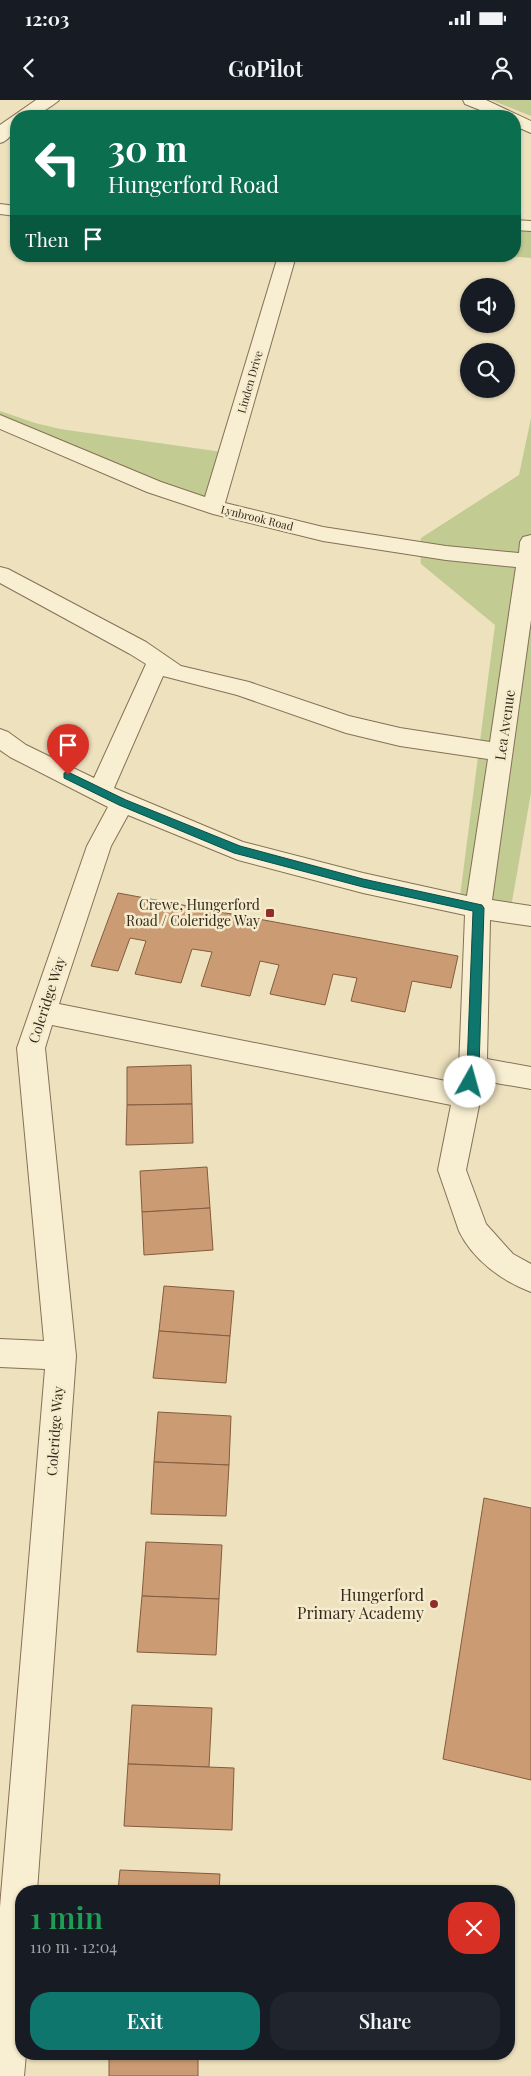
<!DOCTYPE html>
<html lang="en">
<head>
<meta charset="utf-8">
<style>
	:root { --surface:#171b24; --page:#20242c; --text:#f1f3f6; --muted:#9ea1a6; --accent:#0f766e }
	body { margin:0; font-family:"Playfair Display",serif; background:var(--page); color:var(--text); height:100vh; display:flex; flex-direction:column; font-size:19px; white-space:nowrap }
	* { box-sizing:border-box; margin:0 }
	p { font-size:16px; color:var(--muted) }
	.icon { flex:none; width:28px; height:28px; fill:none; stroke:currentColor; stroke-width:2; stroke-linecap:round; stroke-linejoin:round }
	.map { position:relative; flex:1; overflow:hidden }
	.panel { position:absolute; left:15px; top:1785px; width:500px; height:175px; display:flex; flex-direction:column; background:var(--surface); border-radius:20px; box-shadow:0 1px 4px #0004 }
	.panel>* { flex:none }
	.hud { position:absolute; left:10px; top:10px; width:511px; height:152px; border-radius:20px; box-shadow:0 1px 4px #0004; background:#0b6e4f; color:#fff; overflow:hidden }
	.controls { position:absolute; left:460px; top:178px; display:grid; gap:10px }
	.controls a { display:grid; place-items:center; width:55px; height:55px; border-radius:50%; background:var(--surface); box-shadow:0 1px 4px #0004; font-size:25px }
	.pin { position:absolute; display:grid; place-items:center; width:42px; height:42px; color:#fff; margin:-51px -21px; border-radius:50% 50% 50% 0; rotate:-45deg; box-shadow:0 0 5px #0007 }
	.pin .icon { rotate:45deg }
	.me { position:absolute; width:55px; margin:-28px; rotate:7deg; stroke-linejoin:round; filter:drop-shadow(0 0 4px #0008) }
	.turn { display:flex; align-items:center; gap:18px; height:105px; padding:0 15px; font-size:22px }
	.turn .icon { width:65px; height:65px; stroke-width:2.5 }
	.turn b { display:block; font-size:35px; line-height:42px }
	.then { display:flex; align-items:center; height:48px; padding:0 15px; background:#0003; gap:10px; font-size:19px }
	.round { display:grid; place-items:center; flex:none; width:52px; height:52px; border-radius:20px; background:var(--page) }
	.headline { display:flex; align-items:center; justify-content:space-between; height:85px; padding:0 15px }
	h1 { font-size:30px; font-weight:600; line-height:38px; color:#1e9e55 }
	.button { display:flex; gap:10px; margin-top:auto; padding:10px 15px }
	.button a { flex:1; height:58px; border-radius:20px; background:var(--accent); color:#fff; font-size:20px; font-weight:600; line-height:58px; text-align:center }
	.button a+a { background:var(--page); color:var(--text) }
	.status { display:flex; justify-content:space-between; align-items:center; height:35px; padding:0 25px; background:var(--surface); direction:ltr }
	.status svg { height:14px; fill:currentColor }
	header { display:flex; justify-content:space-between; align-items:center; height:65px; padding:0 15px; background:var(--surface); font-size:22px; font-weight:600 }
	.map>svg:first-child { display:block }
	.green { fill:#c2cb92 }
	.building { fill:#cb9b74; stroke:#845c3d }
	.lines { fill:none; stroke-linecap:round; stroke-linejoin:round }
	.minor-casing { stroke:#857157; stroke-width:2 }
	.minor { fill:#f8eed1; fill-rule:evenodd }
	.route { fill:#0f766e; stroke:#0a4d48 }
	.poi-dot { fill:#932b28; stroke:#f5ebcd; stroke-width:2 }
	.labels { text-anchor:middle; stroke-width:5; stroke-linejoin:round; paint-order:stroke }
	.far-street-label { font-size:11px; fill:#34291c; stroke:#f5ebcd }
	.street-label { font-size:14px; fill:#34291c; stroke:#f5ebcd }
	.poi-label { font-size:14px; fill:#34291c; stroke:#f5ebcd; text-anchor:end }
	.near-poi-label { font-size:16px; fill:#34291c; stroke:#f5ebcd; text-anchor:end }
</style>
</head>
<body>
<div class="status"><b>12:03</b><svg viewBox="0 0 49 12"><path d="M0 12V9h3v3zM5 12V6h3v6zM10 12V3h3v9zM15 12V0h3v12zM26 1h20v11H26zM47 4h2v5h-2z"/></svg></div>
<header><svg class="icon" aria-label="back" viewBox="0 0 24 24"><path d="M15 5l-7 7 7 7"/></svg>GoPilot<svg class="icon" aria-label="person" viewBox="0 0 24 24"><circle cx="12" cy="8" r="4"/><path d="M4 21q1-7 8-7t8 7"/></svg></header>
<div class="map">
<svg width="531" height="1976" viewBox="0 0 531 1976">
	<rect width="100%" height="100%" fill="#ede1be"/>
	<g class="green">
		<path d="M491,0H531V16Z"/>
		<path d="M515,125L531,126V158L509,156H515Z"/>
		<path d="M0,311L35,323L60,329L229,353L213,407L0,321Z"/>
		<path d="M531,318V693L510,813L459,804L495,525L421,464L420,448L421,438L519,375Z"/>
	</g>
	<g class="building">
		<path d="M118,793L458,856L451,888L412,881L405,912L351,901L357,878L333,874L325,905L270,894L279,865L260,861L250,896L201,886L212,852L192,849L181,883L135,874L146,841L130,838L118,871L91,866Z"/>
		<path d="M191,965L192,1004L127,1005V967Z"/>
		<path d="M192,1004L193,1043L126,1045L127,1005Z"/>
		<path d="M207,1067L210,1108L142,1112L140,1071Z"/>
		<path d="M210,1108L213,1150L144,1155L142,1112Z"/>
		<path d="M164,1186L234,1191L230,1236L159,1231Z"/>
		<path d="M159,1231L230,1236L226,1283L153,1278Z"/>
		<path d="M158,1312L231,1316L229,1365L154,1362Z"/>
		<path d="M154,1362L229,1365L226,1416L151,1414Z"/>
		<path d="M484,1398L531,1408V1680L443,1659Z"/>
		<path d="M146,1442L222,1445L219,1499L142,1496Z"/>
		<path d="M142,1496L219,1499L216,1555L137,1552Z"/>
		<path d="M132,1605L212,1608L209,1667L128,1664Z"/>
		<path d="M128,1664L234,1668L232,1730L124,1726Z"/>
		<path d="M120,1770L220,1774L219,1791H118Z"/>
		<path d="M198,1954V1976H109V1957Z"/>
	</g>
	<g class="lines">
		<g class="minor-casing">
			<g id="minor">
				<path d="M36,0H59C58,2 38,15 34,16C29,18 21,16 16,16C16,27 12,40 0,43V25Z"/>
				<path d="M463,0H486L531,21V33L515,26V16H495L465,4Z"/>
				<path d="M0,104L16,106V116L0,114Z"/>
				<path d="M515,120L531,121V131L515,130Z"/>
				<path d="M278,156H296L225,403L323,427L446,446L519,453L520,442L523,437L531,435V520L492,800L531,806V826L490,820L487,959L531,967V989L484,981L466,1070L486,1124L513,1154L531,1164V1192C502,1181 473,1160 459,1131L438,1070L451,1005L52,925L45,948L76,1256L37,1791H21V1954H26L24,1976H0V1807L45,1269L0,1267V1239L44,1241L17,948L87,746L108,707L10,657L0,650V629L8,632L26,645L94,678L146,564L130,554L0,483V467L8,469L146,542L181,566L249,582L349,616L400,628L490,642L516,467L446,460L323,441L213,414L147,392L0,329V315L161,382L205,397ZM163,576L237,595L346,633L400,646L488,659L467,796L363,773L243,742L114,688ZM128,715L238,760L363,793L465,815L459,968L456,983L59,904L111,746Z"/>
			</g>
		</g>
		<use href="#minor" class="minor"/>
	</g>
	<path class="route" d="M68,672L126,700L240,746L363,779L482,805L484,808L479,968L474,986H466L465,982L467,968L473,811L363,787L234,753L119,705L64,678V673Z"/>
	<g class="poi-dot">
		<rect x="265" y="808" width="10" height="10" rx="2.5"/>
		<circle cx="434" cy="1504" r="5"/>
	</g>
	<g class="labels">
		<g class="far-street-label">
			<text transform="translate(250 282) rotate(-74)" y="4">Linden Drive</text>
			<text transform="translate(257 418) rotate(14)" y="4">Lynbrook Road</text>
		</g>
		<g class="street-label">
			<text transform="translate(505 625) rotate(-82)" y="5">Lea Avenue</text>
			<text transform="translate(47 900) rotate(-72)" y="5">Coleridge Way</text>
			<text transform="translate(55 1331) rotate(-86)" y="5">Coleridge Way</text>
		</g>
		<g class="poi-label">
			<text x="260" y="810">Crewe, Hungerford<tspan x="260" dy="16">Road / Coleridge Way</tspan></text>
		</g>
		<g class="near-poi-label">
			<text x="424" y="1501">Hungerford<tspan x="424" dy="18">Primary Academy</tspan></text>
		</g>
	</g>
</svg>
<div class="controls">
<a><svg class="icon" aria-label="sound" viewBox="0 0 24 24"><path d="M4 9h4l5-4v14l-5-4H4zM17 9q2 3 0 6"/></svg></a>
<a><svg class="icon" aria-label="search" viewBox="0 0 24 24"><circle cx="10" cy="10" r="6"/><path d="M15 15l6 6"/></svg></a>
</div>
<div class="pin" style="left:68px;top:675px;background:#d93025"><svg class="icon" aria-label="arrive" viewBox="0 0 24 24"><path d="M6 21V4h12l-3 4 3 4H6"/></svg></div>
<svg class="me" style="left:470px;top:982px" viewBox="-20 -20 40 40"><circle r="19" fill="#fff"/><path d="M0-13L10 11 0 6-10 11z" fill="#0f766e"/></svg>
<div class="hud">
<div class="turn"><svg class="icon" aria-label="left" viewBox="0 0 24 24"><path d="M17 20v-9H6M10 6l-5 5 5 5"/></svg><div><b>30 m</b>Hungerford Road</div></div>
<div class="then">Then<svg class="icon" aria-label="arrive" viewBox="0 0 24 24"><path d="M6 21V4h12l-3 4 3 4H6"/></svg></div>
</div>
<section class="panel">
<div class="headline"><div><h1>1 min</h1><p>110 m · 12:04</p></div><a class="round" style="background:#d93025;color:#fff"><svg class="icon" aria-label="close" viewBox="0 0 24 24"><path d="M6 6l12 12M18 6L6 18"/></svg></a></div>
<div class="button"><a>Exit</a><a>Share</a></div>
</section>
</div>
</body>
</html>
